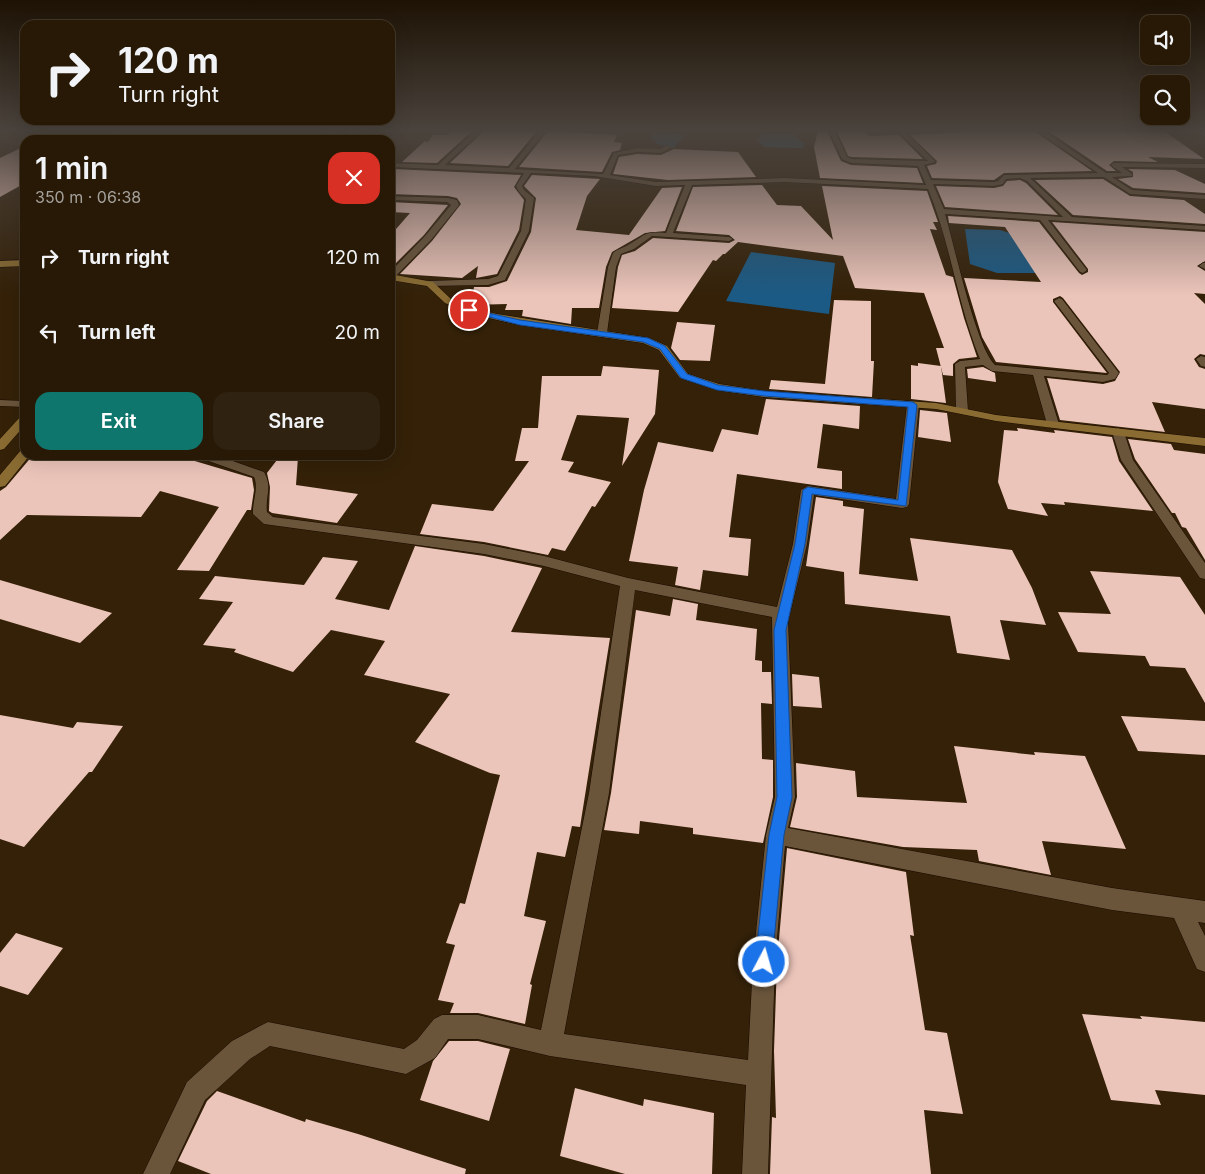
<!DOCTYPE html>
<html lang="en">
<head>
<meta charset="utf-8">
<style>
	:root { --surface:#271906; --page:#2f2210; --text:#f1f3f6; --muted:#a4a09b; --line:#433828; --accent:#0f766e }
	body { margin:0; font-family:Inter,sans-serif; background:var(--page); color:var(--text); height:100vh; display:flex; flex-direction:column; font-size:19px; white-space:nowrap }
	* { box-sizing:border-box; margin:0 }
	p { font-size:16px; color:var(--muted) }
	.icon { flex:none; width:28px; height:28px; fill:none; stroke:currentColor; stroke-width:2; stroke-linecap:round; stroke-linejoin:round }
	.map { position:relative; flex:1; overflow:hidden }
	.side { position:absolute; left:20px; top:135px; width:375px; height:325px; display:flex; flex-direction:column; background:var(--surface); border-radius:15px; box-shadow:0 5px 20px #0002,0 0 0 1px var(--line) }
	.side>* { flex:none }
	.guide { position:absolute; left:20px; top:20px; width:375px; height:105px; border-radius:15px; box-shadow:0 5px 20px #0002,0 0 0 1px var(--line); background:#271906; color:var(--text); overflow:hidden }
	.buttons { position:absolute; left:1140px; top:15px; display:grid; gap:10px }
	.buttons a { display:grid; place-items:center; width:50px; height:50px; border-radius:10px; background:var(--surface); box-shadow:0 5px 20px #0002,0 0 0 1px var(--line); font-size:25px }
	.pin { position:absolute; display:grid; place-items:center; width:42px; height:42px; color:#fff; margin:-21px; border:2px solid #fff; border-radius:50%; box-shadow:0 1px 5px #0007 }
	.me { position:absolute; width:55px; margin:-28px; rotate:6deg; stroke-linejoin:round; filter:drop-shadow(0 0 4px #0008) }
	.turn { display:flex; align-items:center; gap:18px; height:105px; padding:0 15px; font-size:22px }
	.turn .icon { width:65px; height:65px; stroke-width:2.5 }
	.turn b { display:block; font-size:35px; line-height:42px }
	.round { display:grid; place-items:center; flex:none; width:52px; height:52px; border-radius:15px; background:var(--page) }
	.headline { display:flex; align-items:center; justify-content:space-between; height:85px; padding:0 15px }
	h1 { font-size:30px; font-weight:600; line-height:38px }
	.button { display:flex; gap:10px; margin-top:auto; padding:10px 15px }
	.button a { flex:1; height:58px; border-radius:15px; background:var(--accent); color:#fff; font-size:20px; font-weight:600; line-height:58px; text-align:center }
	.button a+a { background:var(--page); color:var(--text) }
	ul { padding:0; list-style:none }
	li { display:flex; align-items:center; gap:15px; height:75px; padding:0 15px }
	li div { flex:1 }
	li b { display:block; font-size:19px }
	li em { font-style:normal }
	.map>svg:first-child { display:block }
	.water { fill:#1b5a85 }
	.building { fill:#ecc5ba }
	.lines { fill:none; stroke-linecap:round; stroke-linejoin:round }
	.street-casing { stroke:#1b0a00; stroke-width:1 }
	.secondary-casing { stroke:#1b0a00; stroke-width:1 }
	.street { fill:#6a553b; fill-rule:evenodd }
	.secondary { fill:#8a6c32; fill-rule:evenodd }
	.route { fill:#1a73e8; stroke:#114b97 }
</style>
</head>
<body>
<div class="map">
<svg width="1205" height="1174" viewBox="0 0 1205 1174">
	<rect width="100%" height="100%" fill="#342108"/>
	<g class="water">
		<path d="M660,131L685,135L673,148L658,144L650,137Z"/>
		<path d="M763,133H792L805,144L802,148L764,147L757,139Z"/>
		<path d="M965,229L1000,230L1025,238L1038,273H997L970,264Z"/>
		<path d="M751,252L835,263L829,314L726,301Z"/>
	</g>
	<g class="building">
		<path d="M451,131H472L437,163L402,162L425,141L428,142L433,135H448Z"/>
		<path d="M484,131H537L508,166L450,163Z"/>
		<path d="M548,131L617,135L614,142L622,143L620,150L612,152L602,172L519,167Z"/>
		<path d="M818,131H827L841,161L851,165L917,168L923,183L820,178L814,147Z"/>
		<path d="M837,131H863L869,136L899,135L923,159L852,157L848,156Z"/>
		<path d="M986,131H1034L1092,171L1004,173L994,180L932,178L927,166L936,164L937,161L910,135Z"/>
		<path d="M1048,131H1164L1204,159L1148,157L1158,162L1114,161L1109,165L1116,171H1107Z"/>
		<path d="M25,146V183L0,197V158Z"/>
		<path d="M674,149L738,152L756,177L668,180L613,174L619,157L637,154L661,155Z"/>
		<path d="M393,169L521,175L514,187L524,200L519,230L497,274L476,278L478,266L462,278L400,274L432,241L461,204L457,198L448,196L390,194V172Z"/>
		<path d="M1128,169L1175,170L1205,184V193L1133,188L1118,179L1133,177V172Z"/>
		<path d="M532,175L600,179L587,196L576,230L629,235L662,188L682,187L665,231L645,233L612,252L606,267L599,308H572L571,324L522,316L523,310H505L507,304L471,305L474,287H489L507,281L531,232L536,198L524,186Z"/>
		<path d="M1103,179L1130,196L1184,200L1205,214V224L1073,215L1035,180Z"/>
		<path d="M1020,180L1026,183L1058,215L945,207L936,186L994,188L1003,186L1007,181Z"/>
		<path d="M762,185L777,205L801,206L833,240L822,186L927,191L938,222H933L937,230L930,229L946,275L953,277L964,318L977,357L959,359L953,364V376L943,375L936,348H944L924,293L855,288L843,256L738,242L725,254H723L716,261L713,260L678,312L612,308L618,267L622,255L635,251L653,238L729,243L735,240L729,235L676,231L693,187Z"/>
		<path d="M390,202L448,205L424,235L390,269V236L410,213L390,212Z"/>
		<path d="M948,216L1039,222L1079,273L1082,275L1088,272V269L1052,222L1205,232V261L1197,266L1205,271V294L1194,293L1205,304V355L1200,354L1194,359L1199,367L1205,369V409L1152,402L1165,432L1060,420L1047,378L1103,384L1115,381L1120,372L1063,298L1060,296L1053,299V302L1107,373L996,362L982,337L964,278L1041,282L1005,227L949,223Z"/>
		<path d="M834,300L871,301V361H874L872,397L769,389L771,380L825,384Z"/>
		<path d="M677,322L715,325L710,361L680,360L671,348Z"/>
		<path d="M918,363L941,366L946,403L911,399V365L918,366Z"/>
		<path d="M603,366L659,370L655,414L622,466L629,418L577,415L561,460L574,462L568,472L611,482L595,507L592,506L565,551L552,548L548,555L484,542L420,534L432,504L493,511L529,461H515L522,428H538L542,376H601Z"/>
		<path d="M983,367L995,373L996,382L968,378L967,369Z"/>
		<path d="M766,399L860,406L859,429L823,424L817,468L842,471V489L737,474L729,537L751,539L748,576L703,570L700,590L675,585L678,567L629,561L644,490L658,442L713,452L722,429L758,435Z"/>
		<path d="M920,410L947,413L951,442L918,437Z"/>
		<path d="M1017,428L1055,433L1054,430L1112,437L1119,461L1153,511L1064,502L1065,505L1041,503L1048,516L1008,509L998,482L1004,430L1018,431Z"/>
		<path d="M1128,439L1171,444L1174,450L1205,454V560L1186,528L1182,527L1175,513H1172L1135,459Z"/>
		<path d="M33,455H120L188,459L252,478L254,490L251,510H247L209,571L177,570L219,507L160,491L141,517L27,515L0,540V491L6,487Z"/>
		<path d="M280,456L298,457L296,485L358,494L337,523L272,513L269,511L270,487L267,473Z"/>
		<path d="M816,497L843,501V506L864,509L859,574L918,581L910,538L1012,550L1032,588L1046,625L1000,620L1010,660L957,653L950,616L845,604L844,572L806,566Z"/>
		<path d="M415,546L484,556L542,568L511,632L610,638L580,827L572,826L565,857L537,852L524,916L546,921L530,984L532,985L525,1024L478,1013H450L454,1003L438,1000L455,945L446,943L460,903L465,904L500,775L490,773L415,742L450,694L364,675L385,641L331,630L293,672L234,652L236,649L203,645L233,602L199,599L215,576L304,585L323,557L358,561L335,599L389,610Z"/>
		<path d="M1090,571L1180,577L1205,615V703L1185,668L1150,666L1145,656L1078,652L1058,612L1111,614Z"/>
		<path d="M0,580L112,613L80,643L0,619Z"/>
		<path d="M673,599L698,604L696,620L757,629L755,660L762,661V672H771L772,704L761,703L762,759L773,760V797L763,843L693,834V828L640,821L639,834L604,830L611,793L636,610L670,616Z"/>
		<path d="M792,674L819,677L822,708L793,706Z"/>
		<path d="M0,715L73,728L77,722L123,726L92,772H89L24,847L0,839Z"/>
		<path d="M1121,716L1205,721V755L1138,751Z"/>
		<path d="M954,746L1035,755L1034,752L1085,756L1126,849L1042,841L1051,875L979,861L977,850L903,847L790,827L797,797L796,763L855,771L857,797L967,803Z"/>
		<path d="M787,848L906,872L914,936L910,935L925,1030L947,1033L963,1114L924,1110L931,1174H770L772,1117L776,1118L774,1051L777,962Z"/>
		<path d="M16,933L63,948L28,995L0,986V953Z"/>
		<path d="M1082,1014L1142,1019L1140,1016L1205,1022V1095L1155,1090L1161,1105L1111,1100Z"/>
		<path d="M449,1041H478L510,1049L489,1121L420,1100L433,1061Z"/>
		<path d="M575,1088L643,1106L644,1099L714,1113L712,1174H625L560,1156Z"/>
		<path d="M217,1091L305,1122L306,1119L358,1134L466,1169L465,1174H211L178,1161L207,1101Z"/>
	</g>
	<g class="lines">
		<g class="street-casing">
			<g id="street">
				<path d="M114,131H121L115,138L117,140H111L109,138Z"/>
				<path d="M475,131H482L445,165L509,168L540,131H546L515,169L603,174L614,153L637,148L660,149L668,145L670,148L661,153L637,152L618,155L610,175L656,182L785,178L926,185L918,166L851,163L842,159L829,131H835L847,157L852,159L928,161L897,131H904L936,162L924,165L931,180L994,182L998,181L1004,175L1098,173L1036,131H1044L1106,173H1122L1112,166L1111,165L1114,163L1205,164V168L1122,167L1132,174V176L1112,177L1132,190L1205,195V199L1130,194L1104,177L1030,178L1072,217L1205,226V230L1048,220L1087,270L1083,273L1080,272L1040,220L945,214C954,244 976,347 995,365L1107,375L1109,373L1106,369L1054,301L1059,298L1062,299L1119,373L1115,379L1103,382L1044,376L1059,424L1053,428L1047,424L1033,375L992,371L983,365L965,367L968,411L962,414L956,411L955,364L960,361L980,359C957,304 951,244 928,189L785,182L692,185L673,233L729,237L733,239L729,241L652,236L634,249L621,254L616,267L607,333L602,336L597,333L608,267L613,253C617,249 623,248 628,245C646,235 643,231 666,233L685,185L656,186L594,176L531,173L522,186L524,190L534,198L529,231L505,280L488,285L427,286V282L430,281L488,279L498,276L521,231L526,199L519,192L516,186L524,173L390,167V163L438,165ZM1020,178L1027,181L1063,217L944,209L933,184L994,186L1003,184L1006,179Z"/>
				<path d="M1197,131H1204L1205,137Z"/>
				<path d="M390,196L448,198L457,200L459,205L431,240L393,279L390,280V272L425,236L451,205L447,202L390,200Z"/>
				<path d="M1203,263H1205V269L1199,266Z"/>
				<path d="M1201,356L1205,357V367L1201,366L1196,359Z"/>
				<path d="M0,400L25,401V407L0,406Z"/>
				<path d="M913,402L919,405L909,504L907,507L902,508L814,495L807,544L788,621L795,797L788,828L1112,888L1205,901V923L1198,922L1205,936V972L1197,969L1174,918L1112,910L785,846L775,962L768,1174H742L746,1085L550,1056L478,1039H448L435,1058L406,1074L270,1046L250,1059L205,1100L170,1174H143L187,1082L232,1041L260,1026L268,1022L404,1049L417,1040L434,1019L442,1015H478L541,1030L589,793L620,586L544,566L484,554L264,524L253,514C252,502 259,488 254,477L200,458L198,455H216L264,472C273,488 265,495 267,512L273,517L484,544L544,556L628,578L777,607L793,544L801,490L808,486L896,499L907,405ZM635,590L772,617L775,797L766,835L753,962L748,1060L564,1034L609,793Z"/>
				<path d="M1118,428L1124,432L1133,460L1205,563V579L1200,578L1121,460L1112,432Z"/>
			</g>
		</g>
		<g class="secondary-casing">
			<g id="secondary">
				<path d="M328,131H336L324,140H317Z"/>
				<path d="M350,131H357L346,140H339Z"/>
				<path d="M25,260V266L0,267V261Z"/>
				<path d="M390,274L433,282L451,299L472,308L497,314L649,338L667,346L688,374L719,384L764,391L936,403L996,415L1205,438V446L996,421L936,409L764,397L717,390L680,378L659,350L643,343L520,325L493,319L466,312L445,303L427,286L390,280Z"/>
				<path d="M25,415V425L4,449L0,450V439L21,416Z"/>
				<path d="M25,449V455H30L5,486L0,487V475L21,450Z"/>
			</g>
		</g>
		<use href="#street" class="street"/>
		<use href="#secondary" class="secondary"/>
	</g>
	<linearGradient id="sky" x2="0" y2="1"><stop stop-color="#1d1204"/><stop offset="0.44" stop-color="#4a433d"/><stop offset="1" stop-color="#4a433d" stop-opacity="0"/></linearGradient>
	<rect width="1205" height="296" fill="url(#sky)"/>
	<path class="route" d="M466,308L520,320L648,338L665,346L687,374L718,385L764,391L913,402L917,405L906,506L812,494L805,544L786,630L792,797L784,835L772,962L770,968L764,970L758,968L755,962L769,835L777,797L774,630L795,544L803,490L808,487L898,500L908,407L764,396L717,390L681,378L660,349L643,342L520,325L466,311Z"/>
</svg>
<div class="buttons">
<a><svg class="icon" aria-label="sound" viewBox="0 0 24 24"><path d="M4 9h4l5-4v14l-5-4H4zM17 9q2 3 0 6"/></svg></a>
<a><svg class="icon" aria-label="search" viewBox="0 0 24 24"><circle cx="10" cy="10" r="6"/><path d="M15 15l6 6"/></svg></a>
</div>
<div class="pin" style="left:469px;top:310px;background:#d93025"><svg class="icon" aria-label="arrive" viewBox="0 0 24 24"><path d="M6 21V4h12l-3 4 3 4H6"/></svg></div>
<svg class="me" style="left:764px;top:962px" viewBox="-20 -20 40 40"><circle r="17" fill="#1a73e8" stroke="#fff" stroke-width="3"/><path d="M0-11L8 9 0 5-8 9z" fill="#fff"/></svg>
<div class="guide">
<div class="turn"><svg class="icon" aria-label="right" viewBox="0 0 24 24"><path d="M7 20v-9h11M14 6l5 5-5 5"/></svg><div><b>120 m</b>Turn right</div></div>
</div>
<section class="side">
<div class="headline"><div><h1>1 min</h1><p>350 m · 06:38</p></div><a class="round" style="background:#d93025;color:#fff"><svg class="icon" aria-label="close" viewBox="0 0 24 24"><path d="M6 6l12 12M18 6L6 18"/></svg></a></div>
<ul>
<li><svg class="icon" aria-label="right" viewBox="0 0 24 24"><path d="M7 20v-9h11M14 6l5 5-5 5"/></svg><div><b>Turn right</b></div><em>120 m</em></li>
<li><svg class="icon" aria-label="left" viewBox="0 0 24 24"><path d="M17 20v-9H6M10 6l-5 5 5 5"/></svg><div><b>Turn left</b></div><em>20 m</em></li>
</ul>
<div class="button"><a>Exit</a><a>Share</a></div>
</section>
</div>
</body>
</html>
